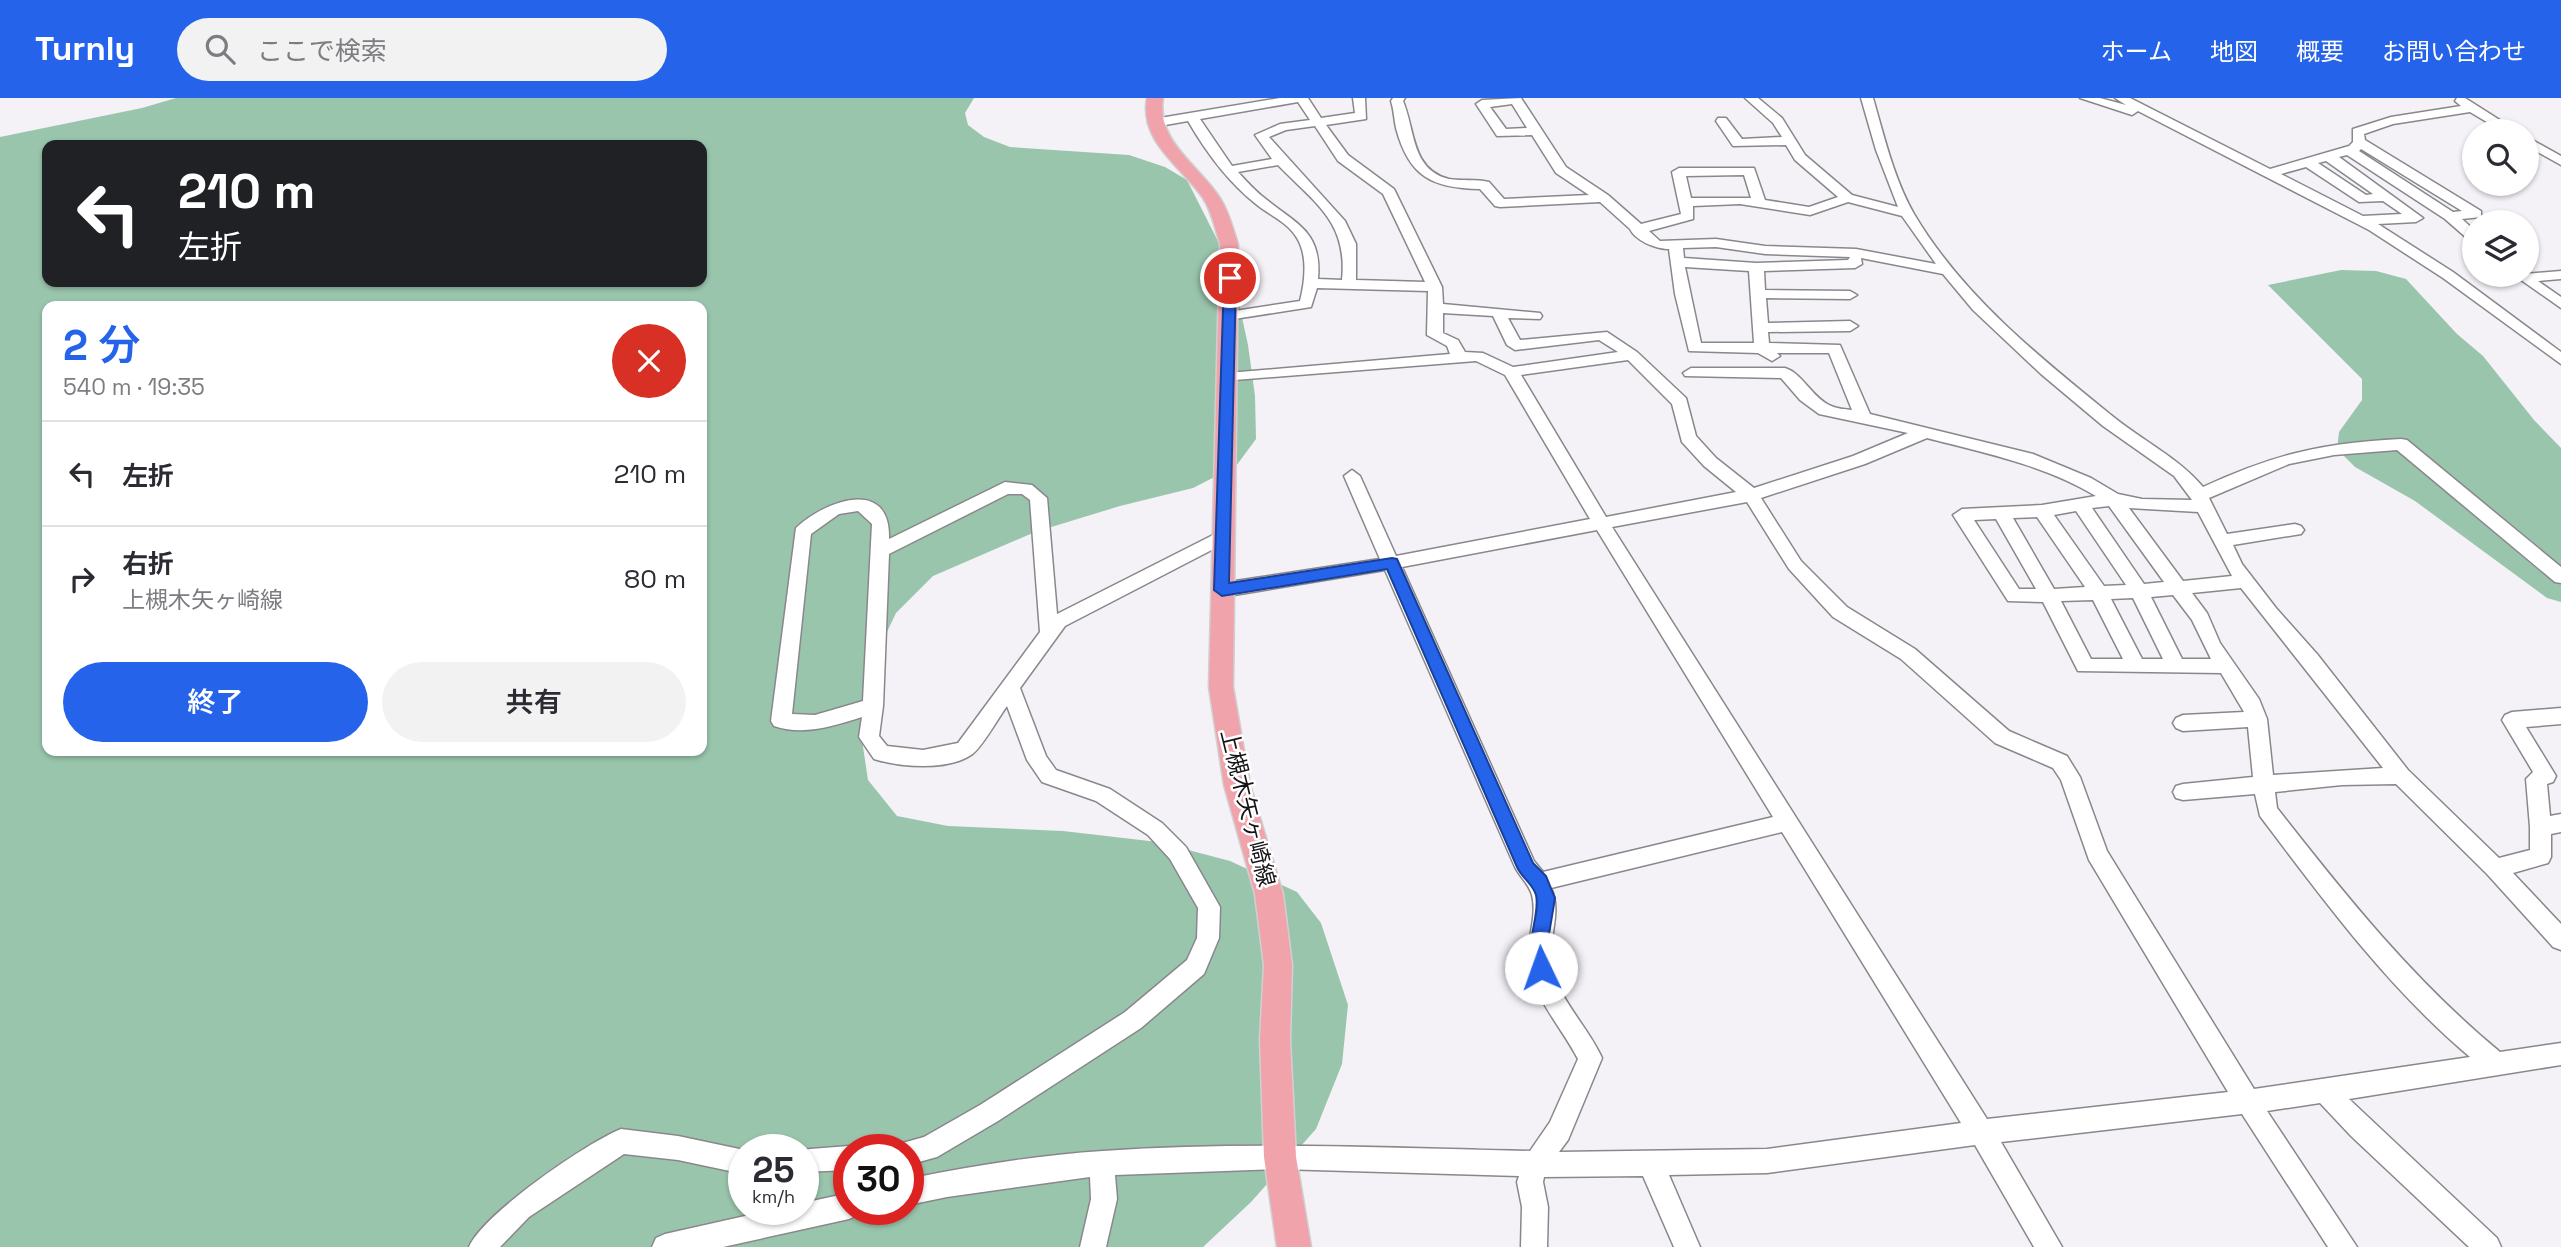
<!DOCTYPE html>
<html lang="ja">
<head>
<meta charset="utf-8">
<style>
	:root { --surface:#fff; --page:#f2f2f3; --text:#2b2b33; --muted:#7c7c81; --line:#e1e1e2; --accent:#2563eb }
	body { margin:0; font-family:"Space Grotesk","Noto Sans JP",sans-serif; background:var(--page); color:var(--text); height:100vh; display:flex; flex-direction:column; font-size:26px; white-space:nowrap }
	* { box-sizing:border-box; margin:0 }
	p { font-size:23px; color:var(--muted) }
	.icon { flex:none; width:38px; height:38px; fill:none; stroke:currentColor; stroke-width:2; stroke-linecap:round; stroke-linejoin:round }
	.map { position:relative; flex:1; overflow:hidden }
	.panel { position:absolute; left:42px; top:203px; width:665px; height:455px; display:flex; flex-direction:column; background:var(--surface); border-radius:14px; box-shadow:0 2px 5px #0004 }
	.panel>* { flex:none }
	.guide { position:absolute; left:42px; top:42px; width:665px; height:147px; border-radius:14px; box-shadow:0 2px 5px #0004; background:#202124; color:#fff; overflow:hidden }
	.tools { position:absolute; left:2462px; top:21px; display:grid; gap:14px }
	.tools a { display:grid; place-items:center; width:77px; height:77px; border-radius:50%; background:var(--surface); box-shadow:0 2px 5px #0004; font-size:35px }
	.speed { position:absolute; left:728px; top:1036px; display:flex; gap:14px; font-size:35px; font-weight:700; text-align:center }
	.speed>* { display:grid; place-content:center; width:91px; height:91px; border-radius:50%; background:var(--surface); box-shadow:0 2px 5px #0004; line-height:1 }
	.speed small { font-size:18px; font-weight:400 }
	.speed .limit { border:10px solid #d22; background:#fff; color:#111 }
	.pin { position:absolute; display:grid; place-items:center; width:60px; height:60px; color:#fff; margin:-30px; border:4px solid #fff; border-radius:50%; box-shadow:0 2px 7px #0007 }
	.me { position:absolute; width:77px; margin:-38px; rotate:357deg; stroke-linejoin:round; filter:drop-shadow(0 0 5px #0008) }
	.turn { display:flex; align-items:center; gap:24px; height:147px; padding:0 21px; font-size:32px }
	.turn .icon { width:91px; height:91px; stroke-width:2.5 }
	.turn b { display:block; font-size:49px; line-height:60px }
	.round { display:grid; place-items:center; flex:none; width:74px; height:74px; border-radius:37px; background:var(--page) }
	.head { display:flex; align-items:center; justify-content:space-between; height:119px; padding:0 21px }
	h1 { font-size:42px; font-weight:600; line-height:52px; color:var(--accent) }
	.cta { display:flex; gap:14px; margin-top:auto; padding:14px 21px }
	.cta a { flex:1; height:80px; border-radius:42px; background:var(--accent); color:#fff; font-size:28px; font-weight:600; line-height:80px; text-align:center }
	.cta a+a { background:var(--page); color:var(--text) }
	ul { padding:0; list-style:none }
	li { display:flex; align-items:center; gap:21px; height:105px; padding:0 21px; border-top:2px solid var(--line) }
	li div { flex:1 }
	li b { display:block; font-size:26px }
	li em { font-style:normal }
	header { display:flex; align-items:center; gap:42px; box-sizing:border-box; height:98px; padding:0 35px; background:var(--accent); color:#fff }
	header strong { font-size:33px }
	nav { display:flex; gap:38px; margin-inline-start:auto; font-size:24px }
	.search { width:490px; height:63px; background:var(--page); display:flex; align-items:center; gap:18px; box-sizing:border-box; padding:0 24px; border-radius:38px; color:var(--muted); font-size:26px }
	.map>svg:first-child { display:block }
	.forest { fill:#9ac5ad; fill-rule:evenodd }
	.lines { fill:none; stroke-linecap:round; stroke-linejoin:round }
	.minor-casing { stroke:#8a878c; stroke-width:3 }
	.major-casing { stroke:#d0d0d0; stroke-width:3 }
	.minor { fill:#fff; fill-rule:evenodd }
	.major { fill:#f1a3ac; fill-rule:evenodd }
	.route { fill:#2563eb; stroke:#184099; stroke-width:2 }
	.labels { text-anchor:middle; stroke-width:5; stroke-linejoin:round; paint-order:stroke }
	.street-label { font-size:23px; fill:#141315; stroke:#fff }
</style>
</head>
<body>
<header>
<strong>Turnly</strong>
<div class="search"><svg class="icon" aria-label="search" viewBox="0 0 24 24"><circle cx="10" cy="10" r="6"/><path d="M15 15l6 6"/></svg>ここで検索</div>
<nav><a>ホーム</a><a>地図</a><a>概要</a><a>お問い合わせ</a></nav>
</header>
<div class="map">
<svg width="2561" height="1149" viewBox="0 0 2561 1149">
	<rect width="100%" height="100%" fill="#f4f1f7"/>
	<g class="forest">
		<path d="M176,0H974L965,15L968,27L984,39L1010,49L1129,57L1165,69L1187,82L1231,169L1248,247L1255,298L1256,341L1236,368L1193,390L1120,408L1035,434L933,478L896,515L864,582L862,642L868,682L897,718L948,728L1063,733L1158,744L1230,763L1297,794L1321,825L1348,907L1342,966L1316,1031L1251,1104L1203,1149H0V39L142,10ZM47,47H702V184H47ZM47,208H702V653H47ZM744,1052H803V1111H744ZM849,1052H908V1111H849Z"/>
		<path d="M2341,172L2376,173L2406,181L2457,236L2483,258L2534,322L2561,350V504L2547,500L2415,403L2355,369L2337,351L2339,334L2362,302V281L2268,187Z"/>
	</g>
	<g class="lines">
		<g class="minor-casing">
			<g id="minor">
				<path d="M1280,0H1308L1321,20L1355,15L1353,0H1365L1366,21L1326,27L1348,57L1394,91L1442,189L1443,206L1540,215L1542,218L1540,221L1508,220L1520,242L1607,234L1637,254L1686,300L1696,338L1716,360L1754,390L1853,358L1908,335L1819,316L1800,302L1781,280L1685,278L1683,275L1691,270H1785C1802,275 1812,299 1829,307C1836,311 1845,311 1852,312L1829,255H1777L1780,258L1772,263L1758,255L1689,253L1675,196L1669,151C1655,151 1635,142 1630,131L1600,104L1500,109L1495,108L1480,91C1432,90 1409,79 1396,30C1394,21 1394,12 1391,3L1393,0H1405L1403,3C1415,31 1411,72 1449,81C1462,83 1476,81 1489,84L1504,101L1589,97L1556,75L1532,37L1497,38L1476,6L1482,2L1521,0L1566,69L1608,97L1641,126L1681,116L1672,74L1679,70H1754L1765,102L1809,109L1838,99L1795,62L1786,47L1733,48L1716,23L1718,20H1726L1742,41L1782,39L1773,25L1745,0H1758L1782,20L1805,57L1852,97L1898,109L1876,52L1861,0H1873C1884,38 1894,81 1914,116C1962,197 2039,259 2111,317C2141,342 2178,359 2203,389C2275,356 2322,345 2401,341L2407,342L2561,469V485L2555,484L2397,352L2334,357L2289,366L2209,400L2227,436L2295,426L2301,428L2304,432L2301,436L2233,447L2242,466L2276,510L2317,556L2408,672L2499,760L2530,752V729L2526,681L2533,674L2502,622L2505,617L2512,614L2561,610V626L2526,629L2556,678L2553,684L2547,686L2550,718L2561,716V734L2551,736V759L2548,765L2513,775L2561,826V852L2553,849L2487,776L2396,686L2342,687L2275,694L2277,710C2345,797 2414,883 2500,954L2561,945V967L2349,1001L2497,1140L2501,1149H2469L2351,1038L2320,1005L2267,1013L2357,1149H2328L2242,1016L2001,1044L2062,1149H2034L1975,1047L1767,1075L1669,1077L1700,1149H1674L1643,1078L1544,1079L1543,1084L1548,1109L1547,1149H1521L1522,1109L1517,1084L1519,1078L1280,1071L1115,1077L1117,1101L1106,1149H1080L1091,1101L1090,1079L947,1099L908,1107V1081C972,1068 1039,1057 1103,1053C1245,1043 1388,1050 1530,1053L1550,1024L1578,961C1562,930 1536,903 1529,868C1525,844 1538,820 1532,797C1529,786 1520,779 1515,769L1385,472L1222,499L1216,497L1213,492L1216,487L1222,485L1380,461L1344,378L1352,372L1360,378L1396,458L1590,421L1505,277L1476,263L1222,283L1220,280L1222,277L1228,275L1450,256L1447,248L1427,237L1428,193L1317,190L1311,209L1228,222L1221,218L1228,214L1300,203C1305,183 1308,158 1297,140C1288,124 1269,117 1256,106C1228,84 1206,54 1188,23L1154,29L1148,25L1154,21ZM1298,4L1310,22L1280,26L1255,37L1272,61L1232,68L1200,21ZM1512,6L1527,30L1506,31L1490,9ZM1315,28L1338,63L1383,96L1425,184L1356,182V146L1345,123L1269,39L1286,32ZM1278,67C1315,105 1348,124 1342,182L1318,181C1322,134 1298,127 1267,102C1256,94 1247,84 1238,74ZM1744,77L1751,100H1691L1686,78ZM1848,104L1902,118L1936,166L1856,151L1765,148L1716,141L1660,143L1649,133L1693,121V108L1740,106L1810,117ZM1716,149L1765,156L1850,159L1848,162L1756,165L1684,160L1683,150ZM1861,160L1943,176L1973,212L2041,276L2103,328L2174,378L2192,402L2142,401L2118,396L2091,380L2033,356L1870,316L1840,247L1769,245L1768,234L1850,233L1858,228L1850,223L1768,225L1766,200L1850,201L1857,197L1850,193L1765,192L1764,173L1855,170L1862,166ZM1685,169L1749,173L1754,245H1701ZM1443,215L1493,218L1507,247L1515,252L1599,242L1618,254L1513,269L1483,255L1465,254L1458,242L1443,235ZM1628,262L1672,306L1682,344L1704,368L1736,394L1606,419L1521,277ZM1927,340C1985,355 2044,367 2096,398L2042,407L1962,411L1953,417L2008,503L2043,504L2078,573L2221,575L2244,614L2183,617L2176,620L2173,625L2176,630L2183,633L2248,629L2253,679L2183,686L2176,688L2173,694L2176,700L2183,702L2255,696L2260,718C2324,803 2388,890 2470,959L2254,991L2107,753L2080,679L2067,658L2009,633L1915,551L1847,509L1801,463L1761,400L1865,366ZM1747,404L1789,471L1833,519L1901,561L1995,645L2053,670L2061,682L2089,762L2228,994L1987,1021L1612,429ZM2109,408L2164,484L2144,486L2092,410ZM2129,410L2198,414L2232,478L2183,483ZM2076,413L2126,487L2104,488L2054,417ZM2037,419L2085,489L2054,491L2013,420ZM1996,421L2036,491H2019L1974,422ZM1597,432L1773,719L1543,774L1534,763L1402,469ZM2241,490L2383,670L2273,677L2267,621L2259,601L2220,545L2207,515L2192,495ZM2173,497L2192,522L2211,561H2182L2151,499ZM2133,500L2163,561H2142L2111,501ZM2093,502L2123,561H2091L2061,503ZM1782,734L1961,1025L1767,1051L1559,1054L1568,1042L1602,960C1588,929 1560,903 1552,870C1546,844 1563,815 1551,790Z"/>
				<path d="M2080,0H2100L2126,7L2115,0H2130L2270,71L2349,48L2353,44V31L2391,19L2461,8L2455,3L2457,0H2465L2517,33H2502L2470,14L2393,26L2364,36L2365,42L2481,113V119L2462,121L2474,132V143L2469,142L2445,121L2347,57L2339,59L2423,120L2416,124L2378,126L2453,174L2561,254V266L2443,180L2369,132L2138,13L2132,17ZM2361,51L2462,113L2453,114L2359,53ZM2326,63L2373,96L2366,97L2318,65ZM2306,69L2359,104L2383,103L2402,116L2363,118L2281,76Z"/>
				<path d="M2527,39L2561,58V67L2527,48Z"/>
				<path d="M2561,173V181L2538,183L2561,199V210L2514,177Z"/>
				<path d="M1005,384L1032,387L1047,400L1057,516L1217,435H1229L1232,439L1229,443L1065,528L1020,590L1046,658L1056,672L1110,691L1162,725L1186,749L1220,809L1219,840L1204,876L1141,930L998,1023L937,1059L908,1067V1052H897L899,1046L924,1039L980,1007L1125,914L1187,862L1197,840L1198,810L1170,761L1148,737L1096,703L1042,684L1027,662L1007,608C998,620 982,650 971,657C947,673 900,669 874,661L859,639L862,619C833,628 804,638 774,628L771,623L796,430C824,403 891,378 889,441ZM1008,396H1022L1030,402L1040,534L958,645L923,652L887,648L879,638L883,608L889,456ZM858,413L872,426L863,603L815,617L792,616L811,436L839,416Z"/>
				<path d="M621,1031L678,1038L744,1052V1076L678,1062L624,1056L529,1119L500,1149H469C483,1116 586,1045 621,1031Z"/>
				<path d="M849,1048L858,1052H849V1072L803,1074V1052H798Z"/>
				<path d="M849,1095V1111H861L858,1117L849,1121L723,1149H652L656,1140L665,1136L776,1111H803V1105Z"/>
			</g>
		</g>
		<g class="major-casing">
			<path id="major" d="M1147,0H1163C1156,44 1199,67 1220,100C1229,114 1233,131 1238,146L1233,589L1250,687L1283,796L1292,867L1290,942L1296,1059L1311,1149H1277L1264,1059L1260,942L1264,867L1255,796L1224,687L1209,589L1220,146C1215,131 1212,114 1203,100C1181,68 1139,44 1147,0Z"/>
		</g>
		<use href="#minor" class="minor"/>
		<use href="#major" class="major"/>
	</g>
	<path class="route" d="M1230,176L1236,180L1229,485L1392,460L1397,461L1533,765L1546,778L1555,800L1549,836L1551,870L1548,876L1541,879L1535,876C1522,849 1541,818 1536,797C1533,786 1522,780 1517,769L1387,471L1222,498L1214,492L1224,180Z"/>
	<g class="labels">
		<g class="street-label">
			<text transform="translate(1248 710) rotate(76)" y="8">上槻木矢ヶ崎線</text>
		</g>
	</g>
</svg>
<div class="tools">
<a><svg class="icon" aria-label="search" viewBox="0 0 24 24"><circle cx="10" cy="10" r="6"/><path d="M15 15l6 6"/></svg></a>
<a><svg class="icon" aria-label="layers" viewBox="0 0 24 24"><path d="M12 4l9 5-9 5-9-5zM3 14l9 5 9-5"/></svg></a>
</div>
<div class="speed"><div>25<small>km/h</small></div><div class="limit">30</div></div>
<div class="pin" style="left:1230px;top:180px;background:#d93025"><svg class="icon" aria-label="arrive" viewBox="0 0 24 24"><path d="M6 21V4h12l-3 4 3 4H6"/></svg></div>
<svg class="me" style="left:1541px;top:870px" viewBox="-20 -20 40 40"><circle r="19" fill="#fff"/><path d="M0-13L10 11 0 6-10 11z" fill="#2563eb"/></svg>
<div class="guide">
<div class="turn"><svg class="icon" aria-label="left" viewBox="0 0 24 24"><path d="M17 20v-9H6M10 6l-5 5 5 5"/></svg><div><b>210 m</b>左折</div></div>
</div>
<section class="panel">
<div class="head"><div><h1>2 分</h1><p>540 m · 19:35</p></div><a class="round" style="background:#d93025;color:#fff"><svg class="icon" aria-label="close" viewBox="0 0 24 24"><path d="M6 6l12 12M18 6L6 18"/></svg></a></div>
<ul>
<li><svg class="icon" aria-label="left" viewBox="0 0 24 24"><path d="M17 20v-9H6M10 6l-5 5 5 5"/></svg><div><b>左折</b></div><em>210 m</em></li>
<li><svg class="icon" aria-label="right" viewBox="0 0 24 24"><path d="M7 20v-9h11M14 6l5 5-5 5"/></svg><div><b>右折</b><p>上槻木矢ヶ崎線</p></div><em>80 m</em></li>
</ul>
<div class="cta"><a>終了</a><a>共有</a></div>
</section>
</div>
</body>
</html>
